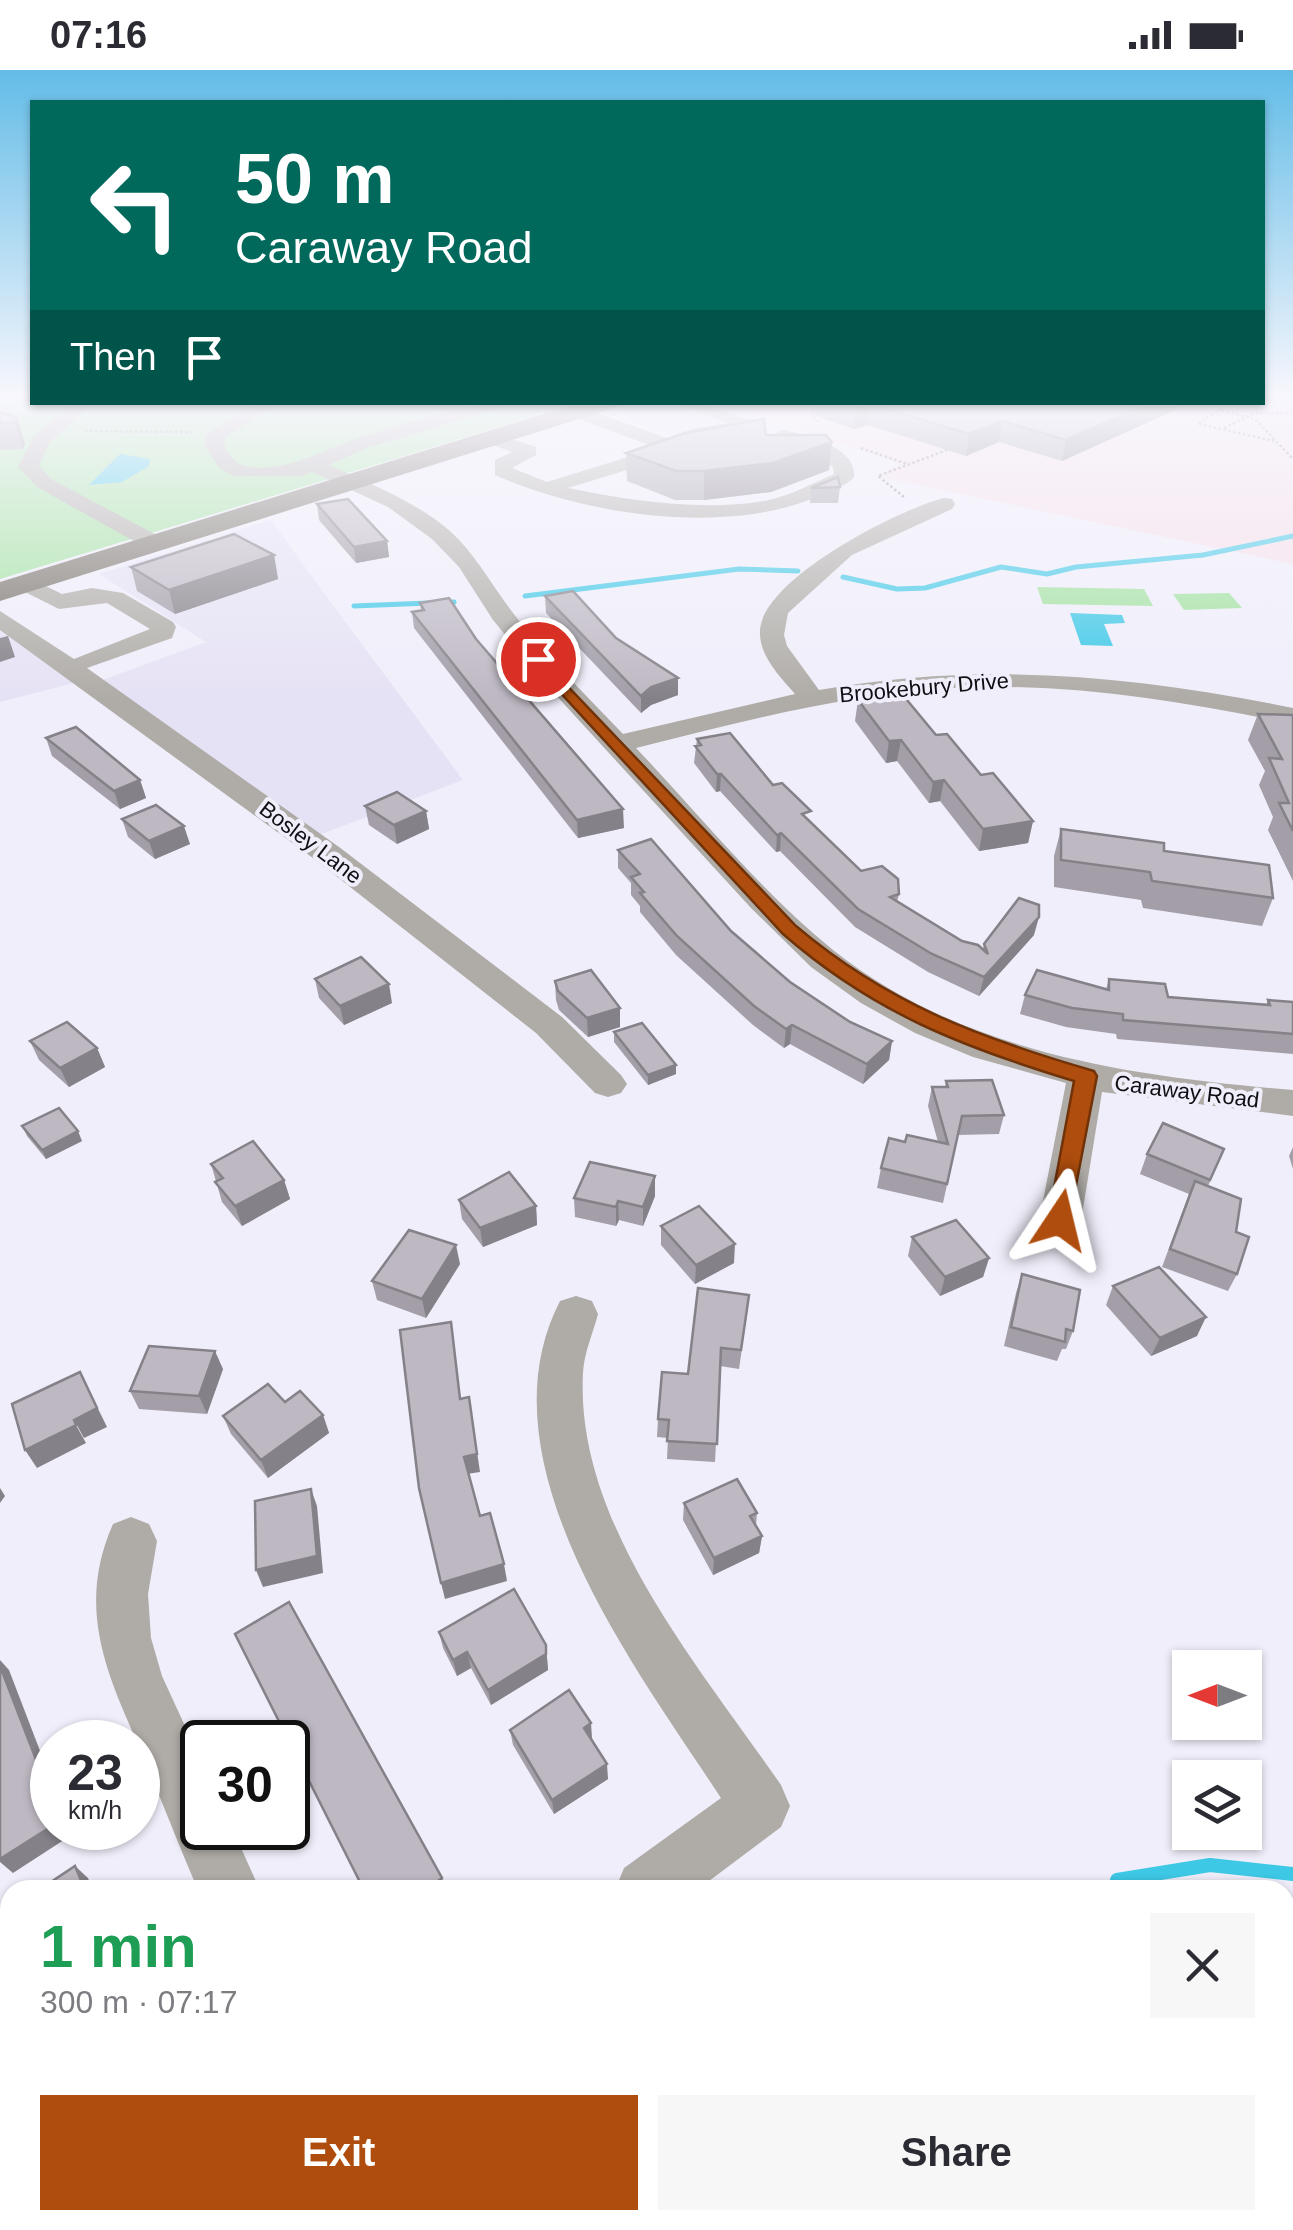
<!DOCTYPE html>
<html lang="en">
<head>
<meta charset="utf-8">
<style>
	:root { --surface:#fff; --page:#f7f7f7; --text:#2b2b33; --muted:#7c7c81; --accent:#ae4d0d }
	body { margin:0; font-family:Helvetica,sans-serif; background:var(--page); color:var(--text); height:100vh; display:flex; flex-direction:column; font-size:38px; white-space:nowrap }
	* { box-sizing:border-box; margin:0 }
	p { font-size:32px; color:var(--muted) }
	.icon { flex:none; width:55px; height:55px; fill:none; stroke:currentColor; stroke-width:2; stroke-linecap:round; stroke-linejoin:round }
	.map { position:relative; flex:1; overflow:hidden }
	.sheet { position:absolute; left:0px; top:1810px; width:1295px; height:350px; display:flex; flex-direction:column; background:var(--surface); border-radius:30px 30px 0 0; box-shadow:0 2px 8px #0004 }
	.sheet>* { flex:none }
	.guide { position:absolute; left:30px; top:30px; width:1235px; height:305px; border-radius:0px; box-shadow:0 2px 8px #0004; background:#00695c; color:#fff; overflow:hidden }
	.needle { width:65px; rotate:270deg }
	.fabs { position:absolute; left:1172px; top:1580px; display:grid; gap:20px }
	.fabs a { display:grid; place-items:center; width:90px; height:90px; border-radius:0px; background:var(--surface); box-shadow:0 2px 8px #0004; font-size:50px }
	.speed { position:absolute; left:30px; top:1650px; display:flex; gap:20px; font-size:50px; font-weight:700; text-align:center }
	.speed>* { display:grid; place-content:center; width:130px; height:130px; border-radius:50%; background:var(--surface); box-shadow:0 2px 8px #0004; line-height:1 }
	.speed small { font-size:25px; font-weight:400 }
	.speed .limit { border:5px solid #111; border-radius:15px; background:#fff; color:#111 }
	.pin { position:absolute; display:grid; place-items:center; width:85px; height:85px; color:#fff; margin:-42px; border:5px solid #fff; border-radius:50%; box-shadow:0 2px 10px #0007 }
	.me { position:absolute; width:110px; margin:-55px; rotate:10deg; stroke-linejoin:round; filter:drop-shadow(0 0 8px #0008) }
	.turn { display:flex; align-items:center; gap:35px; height:210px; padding:0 40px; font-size:45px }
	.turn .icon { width:130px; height:130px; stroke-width:2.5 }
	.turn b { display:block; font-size:70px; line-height:85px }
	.then { display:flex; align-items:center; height:95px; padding:0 40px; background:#0003; gap:20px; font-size:38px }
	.round { display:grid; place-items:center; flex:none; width:105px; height:105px; border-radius:0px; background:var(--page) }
	.overview { display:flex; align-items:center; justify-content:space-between; height:170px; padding:0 40px }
	h1 { font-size:60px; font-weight:700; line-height:75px; color:#1e9e55 }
	.cta { display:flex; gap:20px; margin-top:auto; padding:20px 40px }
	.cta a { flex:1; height:115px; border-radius:0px; background:var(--accent); color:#fff; font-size:40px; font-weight:700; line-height:115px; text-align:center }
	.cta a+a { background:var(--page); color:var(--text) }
	.status { display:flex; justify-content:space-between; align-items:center; height:70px; padding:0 50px; background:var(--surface); direction:ltr }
	.status svg { height:28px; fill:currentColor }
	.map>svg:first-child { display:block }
	.built { fill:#e6e2f5 }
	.education { fill:#f7dee8 }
	.green { fill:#a1e29f }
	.water { fill:#3dc8e6 }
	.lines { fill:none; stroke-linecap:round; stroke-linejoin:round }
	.stream-far1 { stroke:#3dc8e6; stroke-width:5 }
	.stream { stroke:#3dc8e6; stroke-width:14 }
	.path { stroke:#88868f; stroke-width:2.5; stroke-dasharray:2.5 2.5; stroke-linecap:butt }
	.minor { fill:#afaca7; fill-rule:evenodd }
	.major { fill:#7a746c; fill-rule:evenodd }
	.wall { fill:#a39ea8 }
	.shaded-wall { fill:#858188 }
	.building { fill:#beb8c3; stroke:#858188; stroke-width:2.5 }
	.route { fill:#ae4d0d; stroke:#713208; stroke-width:2.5 }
	.labels { text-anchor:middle; stroke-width:8; stroke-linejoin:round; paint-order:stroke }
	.far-street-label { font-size:22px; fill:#0f0e12; stroke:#f0eefa }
</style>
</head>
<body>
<div class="status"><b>07:16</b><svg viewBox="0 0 49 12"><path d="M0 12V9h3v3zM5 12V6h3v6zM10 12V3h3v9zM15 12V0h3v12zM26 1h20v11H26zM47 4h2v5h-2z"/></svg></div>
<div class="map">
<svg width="1293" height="2160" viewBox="0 0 1293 2160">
	<rect width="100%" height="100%" fill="#f0eefa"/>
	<g class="built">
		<path d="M716,332L773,351L701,376L610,344L644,333Z"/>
		<path d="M271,450L329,530L463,710L314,767L100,611L206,572L99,504Z"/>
		<path d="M0,557L78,612L0,632Z"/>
	</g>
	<path class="education" d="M1263,326H1293V494L875,406L901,394L716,333L1262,332Z"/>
	<g class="green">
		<path d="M0,326H32V332L578,333L0,509Z"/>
		<path d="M1037,517L1144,519L1153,536L1043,534Z"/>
		<path d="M1229,523L1242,538L1184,540L1173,524Z"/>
	</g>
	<g class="water">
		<path d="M120,384L150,389L149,396L122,412L89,415Z"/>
		<path d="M1070,543L1122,545L1125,553L1104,554L1113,576L1081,575Z"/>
		<path d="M803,2150H957L969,2160H812Z"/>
		<path d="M1106,2150H1216L1219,2160H1094Z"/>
	</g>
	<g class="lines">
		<g class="stream-far1">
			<path d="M843,507L897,519L925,518L1001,497L1047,504L1076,497L1203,485L1293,466"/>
			<path d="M525,526L739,499L798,501"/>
			<path d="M354,536L454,532"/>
		</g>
		<path class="stream" d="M1117,1810L1210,1795L1293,1804"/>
		<g class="path">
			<path d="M815,333L812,346L818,351"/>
			<path d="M1222,340L1255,349L1293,389"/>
			<path d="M1198,353L1233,332"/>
			<path d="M1199,354L1274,371"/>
			<path d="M1224,358L1255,343H1293"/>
			<path d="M85,361L194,362"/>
			<path d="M861,378L907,394"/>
			<path d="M904,427L878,406L947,380"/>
		</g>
		<g class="minor">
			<path d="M73,332H94L49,373L39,396L51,409L164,469L167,474L164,479H148L37,417L18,397L34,366Z"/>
			<path d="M257,332H280L226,367L224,375C229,384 234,393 245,396C286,404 319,381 356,369C408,352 466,332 521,332L367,378L329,395C370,414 415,431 450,461C475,484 490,512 510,539C544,584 585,624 623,664L795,624C781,608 761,588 760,565C755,512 899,439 944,428L952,429L955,434L952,439L852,485L788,543L784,565L787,576L819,620C984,591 1130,605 1293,638V654C1181,631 1067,612 952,618C845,624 740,652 636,678C700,745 761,822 833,880C964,984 1132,1006 1293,1020V1046L1102,1022L1081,1151L1075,1162L1060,1167L1045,1162L1039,1151L1066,1013L973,987L915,963L861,933L811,897L751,838L542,610L493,550L459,497L432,469L388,437L312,402L301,406H234L219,398L204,375L207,364Z"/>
			<path d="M671,332H701L756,353C740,366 707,376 689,363L692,359L728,353Z"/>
			<path d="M578,336L686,375L712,372L722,378L712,384L676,385L568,418C631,431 705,442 769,430C792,425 813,413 834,404L833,397L811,381L777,370V362L784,360C807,365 857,377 854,407C846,416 832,420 821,425C729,467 584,445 495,405V390L512,382L487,373V365L494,363L536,377V385L512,398L547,412L657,378L571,346L569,342Z"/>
			<path d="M27,507L62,524L92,518L123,523L173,552L176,557L172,568L87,598L339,777L562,947L621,1005L627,1014L621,1023L608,1027L595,1023L536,963L317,791L0,560V541L74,589L150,559L107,533L59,539L19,519L15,514L19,509Z"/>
			<path d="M576,1226L592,1231L598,1244C593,1263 584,1283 583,1303C575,1454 700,1597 781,1715L790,1736L781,1757L697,1820H615L624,1798L721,1728C636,1598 477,1392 560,1231Z"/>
			<path d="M131,1447L149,1454L157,1471L148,1524L151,1568L162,1606L202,1693V1758H232L260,1820H198C177,1771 157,1719 137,1672C105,1600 77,1535 113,1454Z"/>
			<path d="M147,2150H230L225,2160H143Z"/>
			<path d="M340,2150H413L417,2160H345Z"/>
		</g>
		<path class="major" d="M582,332H621L617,337L0,531V512Z"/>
	</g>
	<g class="wall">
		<path d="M0,326H32V327L0,328Z"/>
		<path d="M816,332H1193L1062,391L999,372L966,386L868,355L854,359L815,346Z"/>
		<path d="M0,342L17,348L25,374L23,379L0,380Z"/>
		<path d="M766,365L832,372L829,400L771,422L704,430H675L627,411L626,383Z"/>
		<path d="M840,417L838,433H810L811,418Z"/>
		<path d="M317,434L387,471L389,487L356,493L319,450Z"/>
		<path d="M274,485L278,509L175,544L137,521L131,497Z"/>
		<path d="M545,526L616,568L678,625L651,635L641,643L546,543Z"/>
		<path d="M420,533L476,569L624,758L578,768L414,558L412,542L421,540Z"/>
		<path d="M858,630L936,665L1033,751L1028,773L979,781L940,731L929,733L897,691L886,693L855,651Z"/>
		<path d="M1258,644L1293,645V811L1268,760L1273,747L1259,715L1265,701L1248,670Z"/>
		<path d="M46,668L140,710L146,728L120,739L52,686Z"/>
		<path d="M697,669L773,715L861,801L899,824L897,832L962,871L983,879L984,874L1034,865L979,926L928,902L855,857L780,781L776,782L720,721L716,722L694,693Z"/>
		<path d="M365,736L426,741L429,759L397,774L369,755Z"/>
		<path d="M122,749L190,774L155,789L128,767Z"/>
		<path d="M1061,759L1164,781L1273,828L1262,856L1143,838L1141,830L1054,817V786Z"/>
		<path d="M618,780L731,861L790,912L850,952L892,971L889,990L863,1014L790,974L784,978L753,955L676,885L640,842V836L631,825V813L618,798Z"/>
		<path d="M315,909L392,933L344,955L319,928Z"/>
		<path d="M1109,909L1168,927L1266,935L1268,930L1293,932V984L1117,969L1116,964L1066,957L1020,944L1025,925L1106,919Z"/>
		<path d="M555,911L620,957L588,967L559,940L556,930Z"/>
		<path d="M614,962L676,1004L648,1015L614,972Z"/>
		<path d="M30,971L97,978L105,997L69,1017L39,990Z"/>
		<path d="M946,1011L1004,1045L999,1064L958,1065L943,1133L877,1118L881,1098L938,1072L928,1036L932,1017H945Z"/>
		<path d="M22,1056L82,1071L46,1089L27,1066Z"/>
		<path d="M1293,1077V1099L1289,1086Z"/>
		<path d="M1224,1079L1208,1116L1236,1162L1237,1204L1228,1221L1162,1197L1189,1124L1140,1104L1147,1084Z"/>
		<path d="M211,1094L284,1110L290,1129L242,1156L222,1132Z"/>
		<path d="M655,1106V1126L643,1156L619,1150L616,1156L575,1147L574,1128Z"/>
		<path d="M459,1130L536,1136L537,1155L483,1177L462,1149Z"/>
		<path d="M661,1156L734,1193L695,1214L661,1175Z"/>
		<path d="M912,1167L989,1188L983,1207L940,1226L908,1186Z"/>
		<path d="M460,1194L426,1248L377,1230L372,1211Z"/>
		<path d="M1022,1204L1073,1261L1066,1279H1062L1057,1291L1004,1276L1016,1223Z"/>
		<path d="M1113,1216L1197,1266L1151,1286L1106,1235Z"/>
		<path d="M747,1244L739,1299L720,1296L715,1392L667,1389L668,1368L657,1367L658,1349L688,1304Z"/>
		<path d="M223,1299L207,1344L139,1339L130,1321Z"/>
		<path d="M323,1345L329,1363L268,1408L231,1364L223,1346Z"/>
		<path d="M684,1433L757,1443L756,1456L762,1466L759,1483L713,1505L683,1450Z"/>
		<path d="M439,1562L546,1575L548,1600L491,1635L471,1598L457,1606L443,1578Z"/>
		<path d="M510,1660L592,1668L608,1709L554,1744L513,1675Z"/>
	</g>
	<g class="shaded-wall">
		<path d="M1152,332H1193L1062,391L1066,370Z"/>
		<path d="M870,334L868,355L854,359L856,338Z"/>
		<path d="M17,348L25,374L23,379L15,353Z"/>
		<path d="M1002,351L999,372L966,386L969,364Z"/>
		<path d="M832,372L829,400L771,422L704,430V401Z"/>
		<path d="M387,471L389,487L356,493L354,477Z"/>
		<path d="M274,485L278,509L175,544L169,520Z"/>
		<path d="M8,566L15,587L0,592V568Z"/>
		<path d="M678,608V625L651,635L641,643V626L651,617Z"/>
		<path d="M901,670L897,691L886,693L889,671Z"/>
		<path d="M717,704H721L720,721L716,722Z"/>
		<path d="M140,710L146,728L120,739L114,721Z"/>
		<path d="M944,710L940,731L929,733L933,712Z"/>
		<path d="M623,739L624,758L578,768L577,750Z"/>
		<path d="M426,741L429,759L397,774L394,755Z"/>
		<path d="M1033,751L1028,773L979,781L983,759Z"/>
		<path d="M184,756L190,774L155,789L149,771Z"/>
		<path d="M781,763L780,781L776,782L777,765Z"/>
		<path d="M1039,847L1034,865L979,926L984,907Z"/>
		<path d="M389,914L392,933L344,955L340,936Z"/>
		<path d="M620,938V957L588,967L587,948Z"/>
		<path d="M792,955L790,974L784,978L786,959Z"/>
		<path d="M892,971L889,990L863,1014L867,994Z"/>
		<path d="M97,978L105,997L69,1017L60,998Z"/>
		<path d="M676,995V1004L648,1015V1005Z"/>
		<path d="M78,1061L82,1071L46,1089L42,1080Z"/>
		<path d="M655,1106V1126L643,1156V1137Z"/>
		<path d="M284,1110L290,1129L242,1156L235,1136Z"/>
		<path d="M618,1131L619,1150L616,1156V1137Z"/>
		<path d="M536,1136L537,1155L483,1177L480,1158Z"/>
		<path d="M735,1174L734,1193L695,1214L696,1195Z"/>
		<path d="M456,1175L460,1194L426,1248L422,1229Z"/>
		<path d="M989,1188L983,1207L940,1226L945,1207Z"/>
		<path d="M1206,1247L1197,1266L1151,1286L1160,1268Z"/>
		<path d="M215,1281L223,1299L207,1344L199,1326Z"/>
		<path d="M80,1302L107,1357L84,1368L74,1350Z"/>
		<path d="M469,1327L480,1402L467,1404L464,1387Z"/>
		<path d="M323,1345L329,1363L268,1408L261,1390Z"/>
		<path d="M76,1355L86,1373L37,1398L25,1380Z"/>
		<path d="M0,1418L5,1426L0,1433Z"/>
		<path d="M311,1419L317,1436L323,1503L263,1517L256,1500Z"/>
		<path d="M762,1466L759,1483L713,1505L714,1488Z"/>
		<path d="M504,1494L507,1511L445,1529L441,1513Z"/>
		<path d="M546,1575L548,1600L491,1635L488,1620Z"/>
		<path d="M467,1582L471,1598L457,1606L453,1590Z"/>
		<path d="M0,1590L9,1600L52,1712V1731L0,1596Z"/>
		<path d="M591,1653L592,1668L585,1673L584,1658Z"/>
		<path d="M607,1694L608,1709L554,1744L552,1730Z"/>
		<path d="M52,1756V1758H70V1766L13,1803L0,1792V1789Z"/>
		<path d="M75,1796L88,1808L93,1820H85Z"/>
		<path d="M442,1808L447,1820H426Z"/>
		<path d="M567,2150H576L563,2160H553Z"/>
	</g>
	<g class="building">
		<path d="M840,332H1152L1066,370L1002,351L969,364L870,334L856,338Z"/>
		<path d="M0,342L17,348L15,353H0Z"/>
		<path d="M764,349L766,365H826L832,372L773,393L704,401H676L626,383L685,363Z"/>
		<path d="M838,407L840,417L811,418Z"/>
		<path d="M348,429L387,471L354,477L317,434Z"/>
		<path d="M234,464L274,485L169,520L131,497Z"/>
		<path d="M573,521L616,568L678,608L651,617L641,626L545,526Z"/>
		<path d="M449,528L476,569L623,739L577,750L412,542L424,540L420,533Z"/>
		<path d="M902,624L936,665L947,664L981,705L993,703L1033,751L983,759L944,710L933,712L901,670L889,671L858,630Z"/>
		<path d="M1258,644L1293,645V761L1279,733H1289L1269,688L1282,689Z"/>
		<path d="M76,657L140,710L114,721L46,668Z"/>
		<path d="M730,663L773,715L782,713L811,741L802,744L861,801L882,796L898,809L899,824L890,827L962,871L978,875L988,884L984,874L1019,828L1039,835V847L984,907L932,884L858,839L781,763L777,765L721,704H717L695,676L701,675L697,669Z"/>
		<path d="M397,722L426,741L394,755L365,736Z"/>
		<path d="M156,735L184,756L149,771L122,749Z"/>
		<path d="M1061,759L1164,773V781L1269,795L1273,828L1152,811L1150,802L1061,790Z"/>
		<path d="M651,769L731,861L790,912L850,952L892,971L867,994L792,955L786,959L754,936L677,866L640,823L644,822L631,807L640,804L618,780Z"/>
		<path d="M361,887L389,914L340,936L315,909Z"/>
		<path d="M591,900L620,938L587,948L558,921L555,911Z"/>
		<path d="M1037,900L1109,920V909L1165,914L1168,927L1270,935L1268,930L1293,932V964L1123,950V944L1072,938L1025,925Z"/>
		<path d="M67,952L97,978L60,998L30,971Z"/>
		<path d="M642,953L676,995L648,1005L614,962Z"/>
		<path d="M992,1010L1004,1045L962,1046L947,1114L881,1098L889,1068L905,1072L907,1065L948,1074L932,1017H948L946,1011Z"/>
		<path d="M59,1038L78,1061L42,1080L22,1056Z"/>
		<path d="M1163,1053L1224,1079L1210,1110L1147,1084Z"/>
		<path d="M253,1071L284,1110L235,1136L215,1112L223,1108L211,1094Z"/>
		<path d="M590,1092L655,1106L643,1137L618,1131L616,1137L574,1128Z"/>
		<path d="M509,1102L536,1136L480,1158L459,1130Z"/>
		<path d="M1195,1111L1241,1129L1236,1162L1249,1167L1237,1204L1170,1179Z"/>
		<path d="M699,1136L735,1174L696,1195L661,1156Z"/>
		<path d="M956,1150L989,1188L945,1207L912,1167Z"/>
		<path d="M409,1160L456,1175L422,1229L372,1211Z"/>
		<path d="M1159,1197L1206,1247L1160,1268L1113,1216Z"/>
		<path d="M1022,1204L1080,1220L1073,1261L1066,1259L1065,1272L1011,1257Z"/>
		<path d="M698,1218L749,1225L741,1280L721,1278L717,1374L667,1371L669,1350L658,1349L662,1302L688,1304Z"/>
		<path d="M451,1252L460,1329L469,1327L477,1384L464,1387L480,1446L490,1443L504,1494L441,1513L419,1418L400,1260Z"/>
		<path d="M149,1276L215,1281L199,1326L130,1321Z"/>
		<path d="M80,1302L97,1338L74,1350L76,1355L25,1380L12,1334Z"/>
		<path d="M268,1314L285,1332L300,1321L323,1345L261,1390L223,1346Z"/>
		<path d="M737,1409L757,1443L750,1446L762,1466L714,1488L684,1433Z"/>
		<path d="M311,1419L317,1486L256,1500L255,1431Z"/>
		<path d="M514,1519L546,1575V1584L488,1620L467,1582L453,1590L439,1562Z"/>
		<path d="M289,1532L442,1808L426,1820H364L235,1564Z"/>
		<path d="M0,1596L52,1731V1756L0,1789Z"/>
		<path d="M569,1620L591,1653L584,1658L607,1694L552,1730L510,1660Z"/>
		<path d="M75,1796L85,1820H39Z"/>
		<path d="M10,1839V1876L0,1849V1846Z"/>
		<path d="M534,2150H567L553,2160H538Z"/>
	</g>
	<linearGradient id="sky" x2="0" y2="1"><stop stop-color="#63bce7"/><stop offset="0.52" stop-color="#f8f7fd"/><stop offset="1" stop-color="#f8f7fd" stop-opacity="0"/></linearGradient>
	<rect width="1293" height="629" fill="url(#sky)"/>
	<path class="route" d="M538,585L796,856C888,934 980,968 1094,1001L1097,1006L1068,1157L1060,1160L1048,1150L1074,1011C962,977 872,942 783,864L532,592V586Z"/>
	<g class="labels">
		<g class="far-street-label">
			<text transform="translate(924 617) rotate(-5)" y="8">Brookebury Drive</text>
			<text transform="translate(311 772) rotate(37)" y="8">Bosley Lane</text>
			<text transform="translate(1187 1021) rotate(7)" y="8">Caraway Road</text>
		</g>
	</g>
</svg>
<div class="fabs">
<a><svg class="needle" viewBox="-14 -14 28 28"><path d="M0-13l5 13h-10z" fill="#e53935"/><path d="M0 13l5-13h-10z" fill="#7c7c81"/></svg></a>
<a><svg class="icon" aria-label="layers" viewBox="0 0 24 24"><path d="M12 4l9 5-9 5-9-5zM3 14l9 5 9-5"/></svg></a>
</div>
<div class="speed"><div>23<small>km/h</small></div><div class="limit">30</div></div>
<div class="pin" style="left:538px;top:589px;background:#d93025"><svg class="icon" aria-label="arrive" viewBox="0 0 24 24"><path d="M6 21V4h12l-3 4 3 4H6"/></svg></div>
<svg class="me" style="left:1060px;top:1150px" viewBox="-20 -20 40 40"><path d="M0-17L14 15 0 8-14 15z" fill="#ae4d0d" stroke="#fff" stroke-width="4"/></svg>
<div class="guide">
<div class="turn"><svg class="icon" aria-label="left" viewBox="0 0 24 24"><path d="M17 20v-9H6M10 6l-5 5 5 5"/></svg><div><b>50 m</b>Caraway Road</div></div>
<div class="then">Then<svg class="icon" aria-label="arrive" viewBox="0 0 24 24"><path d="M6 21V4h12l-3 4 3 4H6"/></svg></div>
</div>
<section class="sheet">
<div class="overview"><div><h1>1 min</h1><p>300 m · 07:17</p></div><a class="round"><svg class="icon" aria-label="close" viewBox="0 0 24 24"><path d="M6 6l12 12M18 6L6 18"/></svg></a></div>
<div class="cta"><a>Exit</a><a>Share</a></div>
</section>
</div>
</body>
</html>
